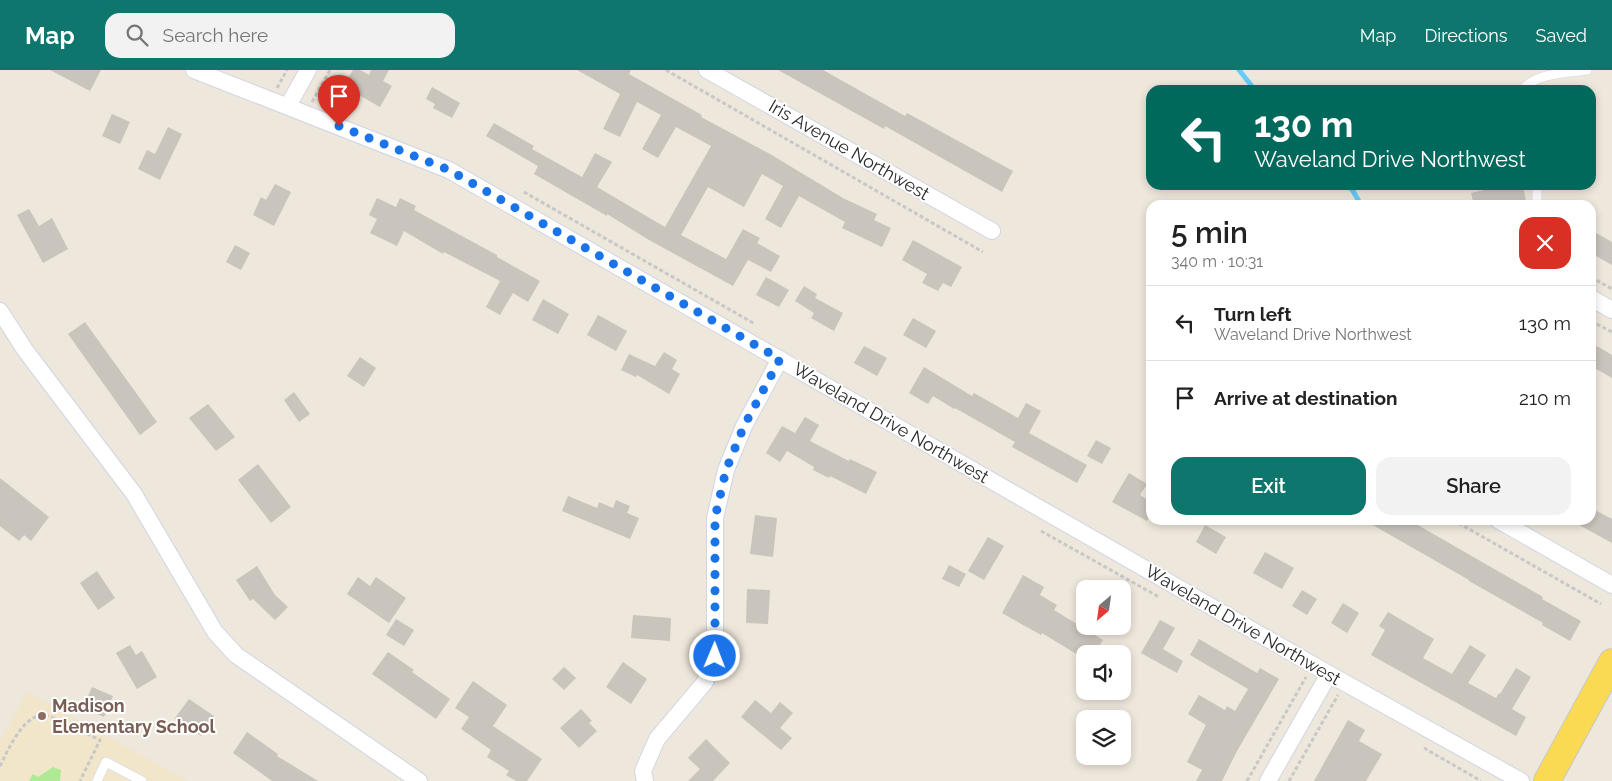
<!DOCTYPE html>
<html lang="en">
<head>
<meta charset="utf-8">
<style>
	:root { --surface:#fff; --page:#f2f2f2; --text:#222; --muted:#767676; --line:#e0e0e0; --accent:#0f766e }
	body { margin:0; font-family:Raleway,sans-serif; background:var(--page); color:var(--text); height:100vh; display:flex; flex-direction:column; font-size:19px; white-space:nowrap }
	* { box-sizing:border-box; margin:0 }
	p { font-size:16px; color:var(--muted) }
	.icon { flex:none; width:28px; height:28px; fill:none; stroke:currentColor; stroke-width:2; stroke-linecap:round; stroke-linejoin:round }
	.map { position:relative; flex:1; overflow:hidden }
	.details { position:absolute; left:1146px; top:130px; width:450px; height:325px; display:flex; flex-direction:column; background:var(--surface); border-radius:15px; box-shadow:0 2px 8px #0003 }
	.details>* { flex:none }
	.hud { position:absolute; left:1146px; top:15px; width:450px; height:105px; border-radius:15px; box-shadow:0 2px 8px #0003; background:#00695c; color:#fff; overflow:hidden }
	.needle { width:32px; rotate:209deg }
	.controls { position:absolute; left:1076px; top:510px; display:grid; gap:10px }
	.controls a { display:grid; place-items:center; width:55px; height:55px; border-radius:10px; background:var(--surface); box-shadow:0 2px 8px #0003; font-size:25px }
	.pin { position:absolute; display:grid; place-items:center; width:42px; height:42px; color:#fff; margin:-51px -21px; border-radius:50% 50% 50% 0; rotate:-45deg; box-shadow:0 0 5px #0007 }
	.pin .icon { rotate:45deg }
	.me { position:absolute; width:55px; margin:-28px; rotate:1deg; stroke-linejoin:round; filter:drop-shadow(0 0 4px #0008) }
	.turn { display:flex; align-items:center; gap:18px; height:105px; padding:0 25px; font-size:22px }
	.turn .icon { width:65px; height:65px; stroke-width:2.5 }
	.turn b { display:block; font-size:35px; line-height:42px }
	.round { display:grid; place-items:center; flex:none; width:52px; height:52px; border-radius:15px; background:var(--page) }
	.headline { display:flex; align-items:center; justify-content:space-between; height:85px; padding:0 25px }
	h1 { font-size:30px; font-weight:600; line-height:38px }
	.button { display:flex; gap:10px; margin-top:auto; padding:10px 25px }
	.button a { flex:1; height:58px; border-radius:15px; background:var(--accent); color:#fff; font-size:20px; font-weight:600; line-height:58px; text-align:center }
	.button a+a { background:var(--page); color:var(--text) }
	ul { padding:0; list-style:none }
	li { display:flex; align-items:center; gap:15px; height:75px; padding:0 25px; border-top:1px solid var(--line) }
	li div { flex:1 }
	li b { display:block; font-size:19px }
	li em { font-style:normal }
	header { display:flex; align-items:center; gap:30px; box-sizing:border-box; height:70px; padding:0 25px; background:var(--accent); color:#fff }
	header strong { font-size:24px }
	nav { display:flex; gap:28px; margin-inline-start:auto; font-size:18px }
	.search { width:350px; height:45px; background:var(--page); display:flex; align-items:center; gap:12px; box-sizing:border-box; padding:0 18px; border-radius:15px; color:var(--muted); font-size:19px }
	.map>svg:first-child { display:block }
	.education { fill:#f1e6ca }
	.green { fill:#aee994 }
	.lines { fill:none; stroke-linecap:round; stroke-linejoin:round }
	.stream { stroke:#67ccf8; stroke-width:5 }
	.building { fill:#c9c4bc }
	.lane-casing { stroke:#d1d4e5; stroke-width:10 }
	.street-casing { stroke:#d1d4e5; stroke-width:18 }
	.primary-casing { stroke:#c8c8c8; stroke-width:28 }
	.path { stroke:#c8c8c8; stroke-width:3; stroke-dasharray:4 2.5; stroke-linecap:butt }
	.lane { stroke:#fff; stroke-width:9 }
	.street { stroke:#fff; stroke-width:16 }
	.primary { stroke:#fbda53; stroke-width:26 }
	.route { stroke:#1a73e8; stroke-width:9; stroke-dasharray:0 16.2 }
	.education-dot { fill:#8d6e63; stroke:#fff; stroke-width:2 }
	.labels { text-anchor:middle; stroke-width:4; stroke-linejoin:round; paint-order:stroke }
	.street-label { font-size:18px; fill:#2b2b2b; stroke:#fff }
	.education-label { font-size:18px; font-weight:bold; fill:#785e54; stroke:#fff; text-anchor:start }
</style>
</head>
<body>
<header>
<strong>Map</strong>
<div class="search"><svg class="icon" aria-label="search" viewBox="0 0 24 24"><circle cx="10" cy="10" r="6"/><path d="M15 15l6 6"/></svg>Search here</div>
<nav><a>Map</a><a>Directions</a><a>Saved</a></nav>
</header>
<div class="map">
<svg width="1612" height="711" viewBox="0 0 1612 711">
	<rect width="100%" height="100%" fill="#eee7dc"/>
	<path class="education" d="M27,622L188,711H0V671Z"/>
	<path class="green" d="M53,697L61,700L60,711H29L33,704L38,707Z"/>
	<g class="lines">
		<g class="stream">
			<path d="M1239,0L1251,15L1252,20"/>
			<path d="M1348,115L1353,121L1361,135"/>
		</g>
	</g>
	<g class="building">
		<path d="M50,0H101L90,21Z"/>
		<path d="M353,0H360L369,5L371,0H389L383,11L392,16L380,37L343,16Z"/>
		<path d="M577,0H631L629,4L702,45L701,47L770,84L843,128L877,144L874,150L891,158L882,177L842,158L845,152L799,126L781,158L765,149L783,116L762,104L744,137L708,117L681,165L726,189L743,159L760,168L757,173L780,186L771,202L748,190L733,216L649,170L607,144V146L534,104L538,96L486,66L494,53L534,76L532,79L582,107L595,83L612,92L597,117L665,157L711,76L676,57L658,88L642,79L661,45L637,32L620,67L603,59L620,24Z"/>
		<path d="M778,0H823L905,46L907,43L1013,101L1002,122L885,56L884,59Z"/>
		<path d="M432,17L460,33L452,48L433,38L435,34L426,29Z"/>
		<path d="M112,44L130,52L120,74L102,66Z"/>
		<path d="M168,57L182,64L160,110L138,99L147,80L155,84Z"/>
		<path d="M275,114L291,122L274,156L253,145L261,127L266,130Z"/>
		<path d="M1505,115H1523L1526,131L1510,135H1474L1471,123Z"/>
		<path d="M377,128L396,137L400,128L416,136L414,140L497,185V187L540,211L528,232L513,223L500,245L486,237L500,211L444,182L443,184L404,161L397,176L370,163L377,149L369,145Z"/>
		<path d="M29,139L39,156L52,148L68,179L43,193L17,145Z"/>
		<path d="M1591,160L1612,172V195L1591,183Z"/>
		<path d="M913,170L962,197L951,217L943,213L938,221L922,213L927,204L902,190Z"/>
		<path d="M235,175L250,183L241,200L226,192Z"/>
		<path d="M766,207L789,220L779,237L756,225Z"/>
		<path d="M804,216L817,224L815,228L843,243L834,261L811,248L814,243L795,231Z"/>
		<path d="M543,229L569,244L558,264L532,250Z"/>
		<path d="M598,245L627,261L616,281L587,265Z"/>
		<path d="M913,248L936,261L926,278L903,265Z"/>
		<path d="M85,252L157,352L140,365L68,264Z"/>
		<path d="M864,276L887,288L877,306L854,293Z"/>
		<path d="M1597,276L1612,285V308L1591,296V286Z"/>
		<path d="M664,282L677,290L672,299L680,304L669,324L637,305L636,307L621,300L629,284L655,296Z"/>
		<path d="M360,287L376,298L364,317L347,306Z"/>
		<path d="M924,297L972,326L974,323L1018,348L1026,333L1041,341L1029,363L1087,395L1077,413L1012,377L1015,372L955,338L954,339L933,326L928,334L909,323Z"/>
		<path d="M294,322L310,344L299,352L284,330Z"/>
		<path d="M208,334L235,367L216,381L189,348Z"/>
		<path d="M805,347L819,355L810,371L849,391L850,389L877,402L866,424L830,406L829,408L813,400L814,397L787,381L780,392L766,383L782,356L795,363Z"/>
		<path d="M1096,370L1111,378L1102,394L1087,386Z"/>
		<path d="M258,394L291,437L271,453L238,410Z"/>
		<path d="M1129,403L1147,414L1140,425L1151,432V444L1147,451L1112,432Z"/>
		<path d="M0,408L49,447L31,471L24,465L19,471L0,456Z"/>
		<path d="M568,426L597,438L599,432L613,438L616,430L630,436L627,443L639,448L630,469L562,441Z"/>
		<path d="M1591,438L1612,449V473L1570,450H1591Z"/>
		<path d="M755,445L777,448L773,487L750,484Z"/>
		<path d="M1364,450H1409L1543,527L1542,529L1581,551L1570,571L1542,555L1543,553L1469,511V510Z"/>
		<path d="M1205,455L1226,467L1216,484L1196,472Z"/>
		<path d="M988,467L1004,476L984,510L968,501Z"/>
		<path d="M1265,482L1294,498L1282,519L1253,503Z"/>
		<path d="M949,495L966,504L959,517L942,509Z"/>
		<path d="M257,496L275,525L288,537L275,550L253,529L250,531L236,510Z"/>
		<path d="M97,501L115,528L98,540L80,513Z"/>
		<path d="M1023,505L1044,517L1040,525L1057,535L1054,540L1103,570L1095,583L1083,576L1078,585L1042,563L1041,565L1002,543Z"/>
		<path d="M358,507L370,516L376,507L406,528L389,553L347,524Z"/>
		<path d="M747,519L770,520L768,554L746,553Z"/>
		<path d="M1302,520L1317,529L1307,545L1292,536Z"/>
		<path d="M1343,533L1359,543L1347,563L1331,553Z"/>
		<path d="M1388,542L1434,569L1423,588L1452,604L1470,575L1486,585L1468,613L1496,628L1499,623L1500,624L1516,598L1531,607L1512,639L1526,647L1516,666L1371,585L1385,560L1379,556Z"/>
		<path d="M633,545L671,548L670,571L631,568Z"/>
		<path d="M396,549L414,560L404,576L386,565Z"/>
		<path d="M1160,550L1175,558L1163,579L1183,591L1177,603L1141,583Z"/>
		<path d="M1199,569L1257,603L1260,598L1279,609L1237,681L1222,711H1196L1202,700L1187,692L1206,655L1188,644L1199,625L1225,640L1227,636L1235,641L1248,619L1190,585Z"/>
		<path d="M130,575L136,585L142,581L157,607L137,619L116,583Z"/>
		<path d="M388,582L414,600L412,602L450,629L436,649L372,604Z"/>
		<path d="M623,592L647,609L631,634L606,617Z"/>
		<path d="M564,597L576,608L564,620L552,609Z"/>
		<path d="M473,611L507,635L493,656L542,689L527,711H516L506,705L509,701L487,687L491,680L461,659L469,647L455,638Z"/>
		<path d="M92,617L113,626L104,647L83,638Z"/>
		<path d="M189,629L214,646L201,666L175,648Z"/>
		<path d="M755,630L771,643L780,632L793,643L780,658L792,668L781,680L741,647Z"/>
		<path d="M581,639L592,651L589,653L597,661L579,678L560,658Z"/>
		<path d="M1348,650L1365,660L1359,671L1382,684L1366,711H1314Z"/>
		<path d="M247,662L278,684L277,686L318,711H272L233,683Z"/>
		<path d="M706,669L730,693L713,711H688L700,699L688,688Z"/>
	</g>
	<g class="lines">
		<g class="lane-casing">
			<g id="lane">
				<path d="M1523,20C1534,3 1568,3 1587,0"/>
				<path d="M1536,135L1537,131V115"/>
				<path d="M97,711L106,692L142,711"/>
			</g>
		</g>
		<g class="street-casing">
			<g id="street">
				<path d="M194,0L449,100L1329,604L1521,711"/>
				<path d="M707,0L992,161"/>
				<path d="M288,36L308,0"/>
				<path d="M1591,228L1612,240"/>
				<path d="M0,241L25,280L134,424L215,562L236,585L419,711"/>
				<path d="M1498,450L1612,515"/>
				<path d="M645,711L643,701L657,669L705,612L715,586V448L726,400L744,356L780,289"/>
				<path d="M1268,711L1329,604"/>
			</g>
		</g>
		<g class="primary-casing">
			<path id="primary" d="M1547,711L1612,592"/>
		</g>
		<g class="path">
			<path d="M666,0L983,182"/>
			<path d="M277,18L287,0"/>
			<path d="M312,32L330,0"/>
			<path d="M524,122L755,254"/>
			<path d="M1591,207L1612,219"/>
			<path d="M1591,251L1612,262"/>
			<path d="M1453,450L1601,534"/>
			<path d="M1041,461L1159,527"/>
			<path d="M1424,678L1481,711"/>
			<path d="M0,696C8,680 21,650 40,645C49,643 89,665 100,670L80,711"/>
			<path d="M1247,711L1306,607"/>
			<path d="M1289,711L1338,625"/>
		</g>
		<use href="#lane" class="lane"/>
		<use href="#street" class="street"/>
		<use href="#primary" class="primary"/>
	</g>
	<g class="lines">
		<path class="route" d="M339,56L449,100L780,289L744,356L726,400L715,448V586"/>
	</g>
	<circle class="education-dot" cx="42" cy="646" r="5"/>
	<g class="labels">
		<g class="street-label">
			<text transform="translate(849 80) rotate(30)" y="6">Iris Avenue Northwest</text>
			<text transform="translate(891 353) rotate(30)" y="6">Waveland Drive Northwest</text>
			<text transform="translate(1243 555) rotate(30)" y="6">Waveland Drive Northwest</text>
		</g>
		<g class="education-label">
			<text x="52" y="642">Madison<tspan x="52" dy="21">Elementary School</tspan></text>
		</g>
	</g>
</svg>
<div class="controls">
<a><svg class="needle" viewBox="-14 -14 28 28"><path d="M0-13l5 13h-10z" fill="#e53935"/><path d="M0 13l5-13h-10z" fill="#767676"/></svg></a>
<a><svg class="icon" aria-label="sound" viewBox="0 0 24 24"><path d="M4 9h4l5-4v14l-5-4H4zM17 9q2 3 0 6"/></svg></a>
<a><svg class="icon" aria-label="layers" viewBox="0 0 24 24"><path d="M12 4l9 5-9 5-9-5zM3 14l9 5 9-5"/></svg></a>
</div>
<div class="pin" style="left:339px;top:56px;background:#d93025"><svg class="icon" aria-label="arrive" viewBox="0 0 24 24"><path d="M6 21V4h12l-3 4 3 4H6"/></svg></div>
<svg class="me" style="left:715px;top:586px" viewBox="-20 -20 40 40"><circle r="17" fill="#1a73e8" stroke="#fff" stroke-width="3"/><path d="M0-11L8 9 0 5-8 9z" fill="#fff"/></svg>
<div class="hud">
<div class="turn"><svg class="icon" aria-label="left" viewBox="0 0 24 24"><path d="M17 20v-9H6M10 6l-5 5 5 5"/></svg><div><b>130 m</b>Waveland Drive Northwest</div></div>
</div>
<section class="details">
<div class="headline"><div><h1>5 min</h1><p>340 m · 10:31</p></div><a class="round" style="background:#d93025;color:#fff"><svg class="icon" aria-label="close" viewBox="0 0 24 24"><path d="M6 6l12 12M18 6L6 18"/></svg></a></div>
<ul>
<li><svg class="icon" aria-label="left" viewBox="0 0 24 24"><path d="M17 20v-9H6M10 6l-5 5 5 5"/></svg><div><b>Turn left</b><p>Waveland Drive Northwest</p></div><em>130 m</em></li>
<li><svg class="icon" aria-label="arrive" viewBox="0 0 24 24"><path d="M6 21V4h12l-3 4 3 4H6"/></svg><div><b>Arrive at destination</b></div><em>210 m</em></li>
</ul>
<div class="button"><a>Exit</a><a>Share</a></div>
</section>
</div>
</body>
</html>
